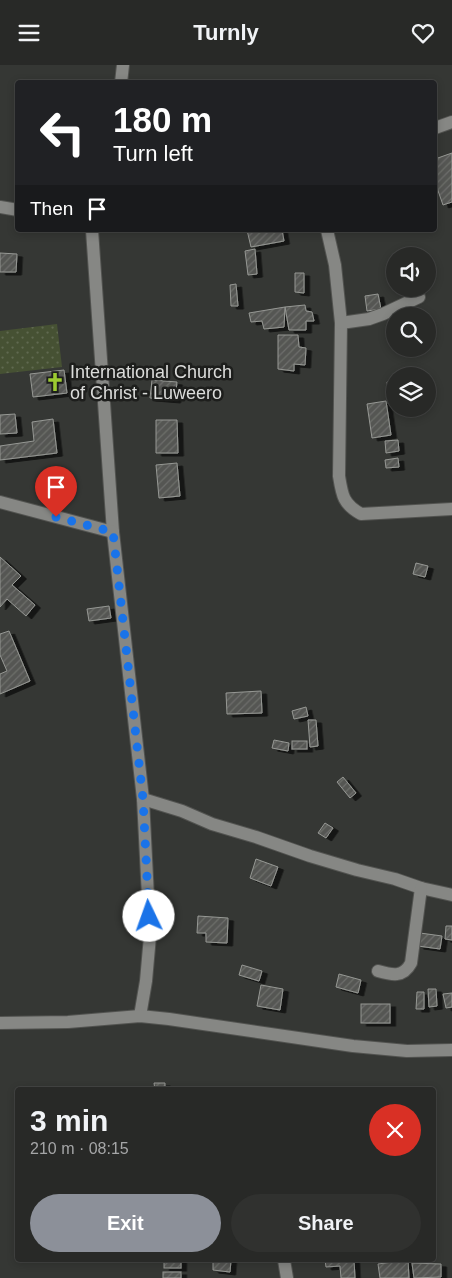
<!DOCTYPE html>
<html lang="en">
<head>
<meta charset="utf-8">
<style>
	:root { --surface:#282927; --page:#30312f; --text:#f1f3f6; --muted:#a5a6a7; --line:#444544; --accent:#8c9099 }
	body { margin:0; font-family:Helvetica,sans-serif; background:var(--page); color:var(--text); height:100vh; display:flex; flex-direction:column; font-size:19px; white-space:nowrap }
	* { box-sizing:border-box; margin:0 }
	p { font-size:16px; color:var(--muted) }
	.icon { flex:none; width:28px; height:28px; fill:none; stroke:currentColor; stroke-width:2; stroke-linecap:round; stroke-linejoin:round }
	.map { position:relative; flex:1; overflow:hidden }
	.panel { position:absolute; left:15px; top:1022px; width:421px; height:175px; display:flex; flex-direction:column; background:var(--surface); border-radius:5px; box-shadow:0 2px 8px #0003,0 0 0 1px var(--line) }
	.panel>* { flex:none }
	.hud { position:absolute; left:15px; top:15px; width:422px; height:152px; border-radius:5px; box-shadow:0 2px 8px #0003,0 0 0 1px var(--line); background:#202124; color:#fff; overflow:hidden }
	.fabs { position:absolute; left:386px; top:182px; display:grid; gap:10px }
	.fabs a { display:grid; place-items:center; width:50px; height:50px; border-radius:50%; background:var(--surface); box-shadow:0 2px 8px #0003,0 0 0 1px var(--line); font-size:25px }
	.pin { position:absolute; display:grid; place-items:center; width:42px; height:42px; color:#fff; margin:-51px -21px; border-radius:50% 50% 50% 0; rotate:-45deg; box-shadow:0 0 5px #0007 }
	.pin .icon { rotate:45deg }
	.me { position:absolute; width:55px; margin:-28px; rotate:357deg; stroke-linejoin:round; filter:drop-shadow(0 0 4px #0008) }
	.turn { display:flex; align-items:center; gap:18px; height:105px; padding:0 15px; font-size:22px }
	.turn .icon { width:65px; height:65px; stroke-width:2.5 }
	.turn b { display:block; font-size:35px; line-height:42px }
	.then { display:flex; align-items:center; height:48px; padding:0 15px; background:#0003; gap:10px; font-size:19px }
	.round { display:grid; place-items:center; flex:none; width:52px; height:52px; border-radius:26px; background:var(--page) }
	.head { display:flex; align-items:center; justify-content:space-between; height:85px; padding:0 15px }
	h1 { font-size:30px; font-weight:800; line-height:38px }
	.primary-button { display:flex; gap:10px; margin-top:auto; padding:10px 15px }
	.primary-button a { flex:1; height:58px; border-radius:30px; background:var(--accent); color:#fff; font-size:20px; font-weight:800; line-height:58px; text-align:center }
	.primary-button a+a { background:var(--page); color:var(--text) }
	header { display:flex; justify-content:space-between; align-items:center; height:65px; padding:0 15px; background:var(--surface); font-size:22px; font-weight:800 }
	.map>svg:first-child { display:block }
	.grass { fill:url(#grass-dots) }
	.building { fill:url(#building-hatch); stroke:#969894; filter:url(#shadow) }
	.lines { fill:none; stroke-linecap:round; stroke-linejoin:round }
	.street-casing { stroke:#525350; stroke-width:14 }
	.street { stroke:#868784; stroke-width:12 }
	.route { stroke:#1a73e8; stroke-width:9; stroke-dasharray:0 16.2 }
	.labels { text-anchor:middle; stroke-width:5; stroke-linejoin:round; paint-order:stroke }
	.poi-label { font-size:18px; fill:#dbdcda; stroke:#1d1e1c; text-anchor:start }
</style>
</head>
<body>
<header><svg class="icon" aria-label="menu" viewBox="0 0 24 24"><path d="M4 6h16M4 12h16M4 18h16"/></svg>Turnly<svg class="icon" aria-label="heart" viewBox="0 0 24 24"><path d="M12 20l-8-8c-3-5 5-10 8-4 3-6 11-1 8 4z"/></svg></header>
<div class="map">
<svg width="452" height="1213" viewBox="0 0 452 1213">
	<defs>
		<pattern id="grass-dots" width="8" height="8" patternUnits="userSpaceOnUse" patternTransform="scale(1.25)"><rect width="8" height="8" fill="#465133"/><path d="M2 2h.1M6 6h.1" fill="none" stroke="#606950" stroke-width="1.8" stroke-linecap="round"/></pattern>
		<pattern id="building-hatch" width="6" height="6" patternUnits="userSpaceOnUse" patternTransform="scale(1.25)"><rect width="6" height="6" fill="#555653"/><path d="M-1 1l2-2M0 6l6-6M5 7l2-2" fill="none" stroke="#6d6e6b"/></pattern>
		<filter id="shadow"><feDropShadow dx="5.5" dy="3" stdDeviation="0" flood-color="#0009"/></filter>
	</defs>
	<rect width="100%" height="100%" fill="#353734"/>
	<path class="grass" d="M57,259L62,302L0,309V266Z"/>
	<g class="building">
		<path d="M452,88V137L443,140L435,117V94Z"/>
		<path d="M247,165H282L284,176L251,182Z"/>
		<path d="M255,184L257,209L248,210L245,186Z"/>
		<path d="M0,188L17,189L16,207H0Z"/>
		<path d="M295,208H304V228L295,227Z"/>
		<path d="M236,219L238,241H231L230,220Z"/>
		<path d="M378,229L381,244L367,246L365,231Z"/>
		<path d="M305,240L306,246L312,247L314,256H306V265H289L285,242Z"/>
		<path d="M285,242L284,262L264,264L262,256L251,257L249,248Z"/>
		<path d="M278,270H298L299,282L306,283L305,300L294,299V306L278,304Z"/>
		<path d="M64,305L67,328L33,332L30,309Z"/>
		<path d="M152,315L177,317L175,335L150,333Z"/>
		<path d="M395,315V324L388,325L387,317Z"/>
		<path d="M386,336L391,370L372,373L367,339Z"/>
		<path d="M15,349L17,368L0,369V350Z"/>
		<path d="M53,354L57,388L0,395V381L34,376L32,357Z"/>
		<path d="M156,355H177L178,388H156Z"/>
		<path d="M398,375L399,386L386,388L385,376Z"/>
		<path d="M398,393L399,402L386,403L385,395Z"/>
		<path d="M177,398L180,431L159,433L156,400Z"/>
		<path d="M0,492L21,511L12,520L35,540L26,551L7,534L0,542Z"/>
		<path d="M416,498L428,501L425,512L413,509Z"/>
		<path d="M109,541L111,553L89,556L87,544Z"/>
		<path d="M9,566L30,616L0,629V609L7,606L0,590V569Z"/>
		<path d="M261,626L262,648L227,649L226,628Z"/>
		<path d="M306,642L308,651L294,654L292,646Z"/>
		<path d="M308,655H316L318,681L310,682Z"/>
		<path d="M274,675L289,678L288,686L272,683Z"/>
		<rect x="292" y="676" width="15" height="8"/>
		<path d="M343,712L356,728L350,733L337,717Z"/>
		<path d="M325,758L333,763L326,773L318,768Z"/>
		<path d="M256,794L278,802L271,821L250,813Z"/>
		<path d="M198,851L228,853L227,878L206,877V868H197Z"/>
		<path d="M446,861H452V875L445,874Z"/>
		<path d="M420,868L442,871L440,884L418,881Z"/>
		<path d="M242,900L262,906L259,916L239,910Z"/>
		<path d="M339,909L361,915L358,928L336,922Z"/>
		<path d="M261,920L283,924L280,945L257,941Z"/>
		<path d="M428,924H436L437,941L429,942Z"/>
		<path d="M417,927H424V944H416Z"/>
		<path d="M452,928V942L446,943L443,929Z"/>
		<rect x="361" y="939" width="29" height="19"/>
		<path d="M154,1018H165V1025H155Z"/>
		<rect x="164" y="1195" width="17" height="8"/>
		<path d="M213,1195H231L230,1207L213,1205Z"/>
		<path d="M325,1195H354L355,1213H341L340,1201L326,1202Z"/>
		<path d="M408,1195L409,1213H380L378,1199Z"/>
		<path d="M412,1198L441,1199V1212L414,1213Z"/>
		<rect x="163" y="1207" width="18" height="6"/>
	</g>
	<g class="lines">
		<g class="street-casing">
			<g id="street">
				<path d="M121,18L123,0"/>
				<path d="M435,63L452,57"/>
				<path d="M0,142L18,145"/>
				<path d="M92,165L113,467L143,734L150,871L146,916L140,951"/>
				<path d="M327,165L335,200L341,258L339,411C342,430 343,439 361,449L452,444"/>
				<path d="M341,258L369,254L383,249L419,232"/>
				<path d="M0,437L113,467"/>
				<path d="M143,734L182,746L212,759L256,772L310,791L357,805L395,814L421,823L452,830"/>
				<path d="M378,906C392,910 403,913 411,898L421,823"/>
				<path d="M0,958L68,957L140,951L169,954L353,981L407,986L452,985"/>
				<path d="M284,1195L287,1213"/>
			</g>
		</g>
		<use href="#street" class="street"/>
	</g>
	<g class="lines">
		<path class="route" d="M56,452L113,467L143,734L149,851"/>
	</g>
	<defs>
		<g id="church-bare" transform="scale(1.5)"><path d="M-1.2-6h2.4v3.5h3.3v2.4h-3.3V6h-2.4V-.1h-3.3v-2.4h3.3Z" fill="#9cca31" stroke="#1d1e1c" stroke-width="2.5" paint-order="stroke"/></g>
	</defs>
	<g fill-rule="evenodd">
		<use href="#church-bare" x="55" y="317"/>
	</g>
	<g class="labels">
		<g class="poi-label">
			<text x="70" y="313">International Church<tspan x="70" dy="21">of Christ - Luweero</tspan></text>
		</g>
	</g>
</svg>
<div class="fabs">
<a><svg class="icon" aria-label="sound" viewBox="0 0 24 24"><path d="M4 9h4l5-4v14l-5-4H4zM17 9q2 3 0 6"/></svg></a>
<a><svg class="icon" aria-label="search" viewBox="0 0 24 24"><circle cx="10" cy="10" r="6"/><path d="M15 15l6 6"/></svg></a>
<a><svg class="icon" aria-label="layers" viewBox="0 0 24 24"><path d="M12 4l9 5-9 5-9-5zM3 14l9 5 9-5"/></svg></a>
</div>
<div class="pin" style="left:56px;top:452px;background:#d93025"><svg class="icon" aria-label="arrive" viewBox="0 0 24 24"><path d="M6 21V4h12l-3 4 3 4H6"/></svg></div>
<svg class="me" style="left:149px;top:851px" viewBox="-20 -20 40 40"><circle r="19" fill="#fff"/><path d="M0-13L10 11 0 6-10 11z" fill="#1a73e8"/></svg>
<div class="hud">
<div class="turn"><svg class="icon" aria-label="left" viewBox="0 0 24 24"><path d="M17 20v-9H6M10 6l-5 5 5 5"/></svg><div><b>180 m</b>Turn left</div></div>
<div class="then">Then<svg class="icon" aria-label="arrive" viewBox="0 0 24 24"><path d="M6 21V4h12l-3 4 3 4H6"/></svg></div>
</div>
<section class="panel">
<div class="head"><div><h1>3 min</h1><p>210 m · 08:15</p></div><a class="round" style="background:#d93025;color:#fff"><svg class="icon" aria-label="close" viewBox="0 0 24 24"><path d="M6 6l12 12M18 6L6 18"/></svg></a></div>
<div class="primary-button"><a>Exit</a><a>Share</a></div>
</section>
</div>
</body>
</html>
